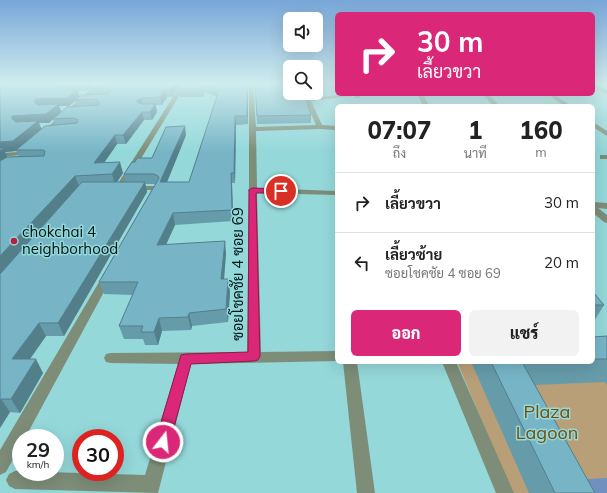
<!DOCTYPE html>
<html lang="th">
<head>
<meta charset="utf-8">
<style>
	:root { --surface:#fff; --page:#f2f2f2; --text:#222; --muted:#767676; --line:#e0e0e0; --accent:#db2777 }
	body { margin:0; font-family:Mulish,Sarabun,sans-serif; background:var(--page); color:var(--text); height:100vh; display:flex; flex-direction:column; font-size:15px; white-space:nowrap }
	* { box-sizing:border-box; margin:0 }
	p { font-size:13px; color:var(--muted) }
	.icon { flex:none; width:22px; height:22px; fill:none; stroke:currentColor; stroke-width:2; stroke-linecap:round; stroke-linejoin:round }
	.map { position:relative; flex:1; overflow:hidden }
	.details { position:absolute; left:335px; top:104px; width:260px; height:260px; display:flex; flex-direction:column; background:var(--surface); border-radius:6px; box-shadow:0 4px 16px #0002 }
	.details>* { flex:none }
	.guide { position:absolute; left:335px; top:12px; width:260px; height:84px; border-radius:6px; box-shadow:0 4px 16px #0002; background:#db2777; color:#fff; overflow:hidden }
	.controls { position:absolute; left:283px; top:12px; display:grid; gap:8px }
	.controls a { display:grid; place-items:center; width:40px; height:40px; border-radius:6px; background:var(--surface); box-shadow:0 4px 16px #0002; font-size:20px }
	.speed { position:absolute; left:12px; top:429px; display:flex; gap:8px; font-size:20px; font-weight:700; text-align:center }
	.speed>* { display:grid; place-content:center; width:52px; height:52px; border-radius:50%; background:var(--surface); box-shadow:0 4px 16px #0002; line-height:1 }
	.speed small { font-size:10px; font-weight:400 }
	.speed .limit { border:6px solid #d22; background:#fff; color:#111 }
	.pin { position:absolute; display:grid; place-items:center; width:34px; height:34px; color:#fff; margin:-17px; border:2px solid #fff; border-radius:50%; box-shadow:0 1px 4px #0007 }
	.me { position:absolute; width:44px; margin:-22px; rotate:16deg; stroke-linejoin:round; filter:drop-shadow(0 0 3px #0008) }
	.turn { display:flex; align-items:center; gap:14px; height:84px; padding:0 16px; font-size:18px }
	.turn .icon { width:52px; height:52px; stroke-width:2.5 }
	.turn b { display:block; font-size:28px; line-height:34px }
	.eta { display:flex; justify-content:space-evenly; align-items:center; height:68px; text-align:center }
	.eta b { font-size:24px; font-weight:800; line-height:28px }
	.button { display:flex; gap:8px; margin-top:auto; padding:8px 16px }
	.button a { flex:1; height:46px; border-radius:6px; background:var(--accent); color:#fff; font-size:16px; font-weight:800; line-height:46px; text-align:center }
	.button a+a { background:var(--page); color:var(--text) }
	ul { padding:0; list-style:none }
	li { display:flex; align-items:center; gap:12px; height:60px; padding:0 16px; border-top:1px solid var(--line) }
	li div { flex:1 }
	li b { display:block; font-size:15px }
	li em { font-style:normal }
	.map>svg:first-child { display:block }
	.green { fill:#b99f78 }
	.water { fill:#7091c0 }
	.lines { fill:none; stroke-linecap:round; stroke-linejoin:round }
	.minor { fill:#7d8d78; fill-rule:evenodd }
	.wall { fill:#669caa; fill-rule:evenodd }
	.shaded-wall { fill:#537f8b }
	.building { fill:#77b5c6; stroke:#537f8b }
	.route { fill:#db2777; stroke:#8e194d }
	.poi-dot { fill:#b5223d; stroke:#94d8da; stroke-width:1.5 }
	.labels { text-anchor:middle; stroke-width:3; stroke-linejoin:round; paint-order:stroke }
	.poi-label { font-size:15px; fill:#001617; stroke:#94d8da; text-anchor:start }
	.street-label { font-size:15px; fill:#001617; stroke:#94d8da }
	.near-park-label { font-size:18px; fill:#724f0f; stroke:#94d8da }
</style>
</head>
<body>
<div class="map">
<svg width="607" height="493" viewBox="0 0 607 493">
	<rect width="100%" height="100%" fill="#94d8da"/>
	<path class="green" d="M607,351V493H512L458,364L461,362H593Z"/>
	<path class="water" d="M607,478V493H594L587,479Z"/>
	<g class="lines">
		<g class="minor">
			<path d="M98,83H103L46,134H42V132Z"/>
			<path d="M182,83H187L123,188L119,190H116L115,188Z"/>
			<path d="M249,83H253L256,127L316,125L305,100V93H311V98L348,94L351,96L311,101L322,125L337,126V130L320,129L256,131L257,188L337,191V195L257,193L261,352L337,351V361L191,364L158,493L15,489L9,486L6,480L9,474L15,471L145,475L178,364L111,363L106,362L104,358L106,354L111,353L247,352L249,192L248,190L249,188Z"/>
			<path d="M316,84L337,85V87L316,86Z"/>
			<path d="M593,84L607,90V94L593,87Z"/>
			<path d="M355,94H361L359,98H355Z"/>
			<path d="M417,94H423L429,106H423Z"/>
			<path d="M483,94H489L499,106H493Z"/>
			<path d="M548,94H554L571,106H564Z"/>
			<path d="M593,122L607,131V136L593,127Z"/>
			<path d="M19,152L23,154L21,155L0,157V153Z"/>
			<rect x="600" y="155" width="7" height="4"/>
			<path d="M131,186H156L160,188L157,197L153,200L149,197L151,190H134L130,188Z"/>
			<path d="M593,202L607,203V209L598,208L607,215V223L604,222L593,213Z"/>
			<path d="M107,273L111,274L112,277L25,438H21V445L6,472L0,475V450L102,277L103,274Z"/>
			<path d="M343,362H357L375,493H357Z"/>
			<path d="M442,362H456L514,493H496Z"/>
		</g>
	</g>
	<g class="wall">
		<path d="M0,83H181L172,97H167L162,105H156L157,112L152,120H144L126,144H117L104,163L123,173L117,182H126L124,174L135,162L152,158L186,135L167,182H189L217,97L204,92L203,97H180L179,89L183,83H248V124L236,125L235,183H232L233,221L175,225L166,245L226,253L224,279H228L230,292L228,322L192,326L191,330L162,331L158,345H145L143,339H124L119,326L133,295L104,294L99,282L155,184H145L147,192L64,336H46L30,359L43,373L20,413L10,412L0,428ZM90,88L91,94L79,97L78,91H86ZM75,101L77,106L61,112L59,106H69ZM53,119L55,125L41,129L39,123H49ZM16,151L19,156L7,157L5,152Z"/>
		<path d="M255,83L311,115V123L257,124Z"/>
		<path d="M593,292L604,305L593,323Z"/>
		<path d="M607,336V385L605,382L535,385L595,493H529L472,364L473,362H593V337Z"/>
	</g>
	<g class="shaded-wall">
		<path d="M84,83H96L86,91Z"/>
		<path d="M175,83H181L172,97L170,89Z"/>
		<path d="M247,83H248V124L247,116Z"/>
		<path d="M203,85L204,92L203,97L202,89Z"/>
		<path d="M165,89L167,97L162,105L160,97Z"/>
		<path d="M77,90L80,98L75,100V101L69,106H59L62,113L53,119L49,123H39L42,130L16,150V151L5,152L8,158L0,165V142L16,125L12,119V116L39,108L34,102L36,99Z"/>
		<path d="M141,98L143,106L137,102V100Z"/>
		<path d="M155,104L157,112L152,120L150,112Z"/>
		<path d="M142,112L144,120L126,144L123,135Z"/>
		<path d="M235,116L236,125L235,183L234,173Z"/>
		<path d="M185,126L186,135L163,192L160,182Z"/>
		<path d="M115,135L117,144L97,173L94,163Z"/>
		<path d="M120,162L123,173L115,185L112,174Z"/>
		<path d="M231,173L232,183L233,221L232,210Z"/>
		<path d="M75,176L79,186L0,276V256Z"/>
		<path d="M145,182L147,192L64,336L58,323Z"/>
		<path d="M173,213L175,225L160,257L157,245Z"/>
		<path d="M225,241L226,253L223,292L221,279Z"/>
		<path d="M228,279L230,292L228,322L226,309Z"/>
		<path d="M189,313L192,326L191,330L188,317Z"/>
		<path d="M159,318L162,331L158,345L154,332Z"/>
		<path d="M39,323L46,336L20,373L12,359Z"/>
		<path d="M36,359L43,373L20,413L11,399Z"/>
		<path d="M1,399L10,412L0,428V401Z"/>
	</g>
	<g class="building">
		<path d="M0,83H81L57,85V87L60,90H77L67,98L36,99L34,102L38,105L59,104L46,114L12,116V119L16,122L38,121L13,141L0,142Z"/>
		<path d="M95,83H175L170,89H165L160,97L141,98L137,100V102L141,104H155L150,112H142L123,135H115L94,163L120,162L112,174L75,176L0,256V161L7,157L44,156L45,151L43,150H16L45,126L77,123L78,120L74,118L53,119L67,107L99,105V102L96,99L75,100L82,95L109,94L112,91L107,88H90Z"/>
		<path d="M183,83H247V116H235L234,173H231L232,210L173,213L157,245L225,241L221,279H228L226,309L189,313L188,317L159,318L154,332H141L143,326H119L138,282H99L159,178L158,176L154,174H124L132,162H135L137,158H152L166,127L185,126L160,182H189L219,90L203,85L202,89H179Z"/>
		<path d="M255,83H290V93H304L311,115L257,116Z"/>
		<path d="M0,148H4L0,151Z"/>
		<path d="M82,182H145L58,323H39L12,359H36L11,399H1L0,401V274Z"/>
		<path d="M593,292L604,305H593Z"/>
		<path d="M607,336V359H593V337Z"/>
		<path d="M491,362H522L595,493H555Z"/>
	</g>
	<linearGradient id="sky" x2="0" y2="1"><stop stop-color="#78a6d8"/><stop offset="0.55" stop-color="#cfedee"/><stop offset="1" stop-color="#cfedee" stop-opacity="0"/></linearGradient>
	<rect width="607" height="152" fill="url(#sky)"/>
	<path class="route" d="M252,188L281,189L284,191L281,193H256L260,356L258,360L254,361L191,364L170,442L168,447L163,449L158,447L155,442L181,355L186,354L248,352L249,190Z"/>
	<circle class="poi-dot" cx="14" cy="241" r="4"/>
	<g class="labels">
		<g class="poi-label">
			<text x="22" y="237">chokchai 4<tspan x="22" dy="17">neighborhood</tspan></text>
		</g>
		<g class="street-label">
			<text transform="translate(238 274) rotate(-90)" y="5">ซอยโชคชัย 4 ซอย 69</text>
		</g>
		<g class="near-park-label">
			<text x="547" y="418">Plaza<tspan x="547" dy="21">Lagoon</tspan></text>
		</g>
	</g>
</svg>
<div class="controls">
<a><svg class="icon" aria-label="sound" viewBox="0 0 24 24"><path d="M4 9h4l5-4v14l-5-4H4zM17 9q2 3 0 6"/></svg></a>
<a><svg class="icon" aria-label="search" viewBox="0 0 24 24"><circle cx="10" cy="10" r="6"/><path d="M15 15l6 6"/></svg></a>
</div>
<div class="speed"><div>29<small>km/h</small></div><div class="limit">30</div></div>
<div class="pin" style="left:281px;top:191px;background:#d93025"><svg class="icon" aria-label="arrive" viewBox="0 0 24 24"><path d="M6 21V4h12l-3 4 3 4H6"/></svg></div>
<svg class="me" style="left:163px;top:442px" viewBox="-20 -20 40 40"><circle r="17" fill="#db2777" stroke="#fff" stroke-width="3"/><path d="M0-11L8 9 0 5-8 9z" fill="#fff"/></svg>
<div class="guide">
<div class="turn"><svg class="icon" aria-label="right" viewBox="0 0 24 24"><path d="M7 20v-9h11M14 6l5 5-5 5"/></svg><div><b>30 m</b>เลี้ยวขวา</div></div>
</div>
<section class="details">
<div class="eta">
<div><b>07:07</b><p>ถึง</p></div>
<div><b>1</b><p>นาที</p></div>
<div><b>160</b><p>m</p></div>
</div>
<ul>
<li><svg class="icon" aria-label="right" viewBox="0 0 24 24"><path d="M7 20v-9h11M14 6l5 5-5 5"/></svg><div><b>เลี้ยวขวา</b></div><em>30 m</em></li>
<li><svg class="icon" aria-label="left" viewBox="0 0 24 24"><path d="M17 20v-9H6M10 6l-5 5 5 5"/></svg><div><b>เลี้ยวซ้าย</b><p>ซอยโชคชัย 4 ซอย 69</p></div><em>20 m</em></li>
</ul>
<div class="button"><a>ออก</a><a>แชร์</a></div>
</section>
</div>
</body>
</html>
